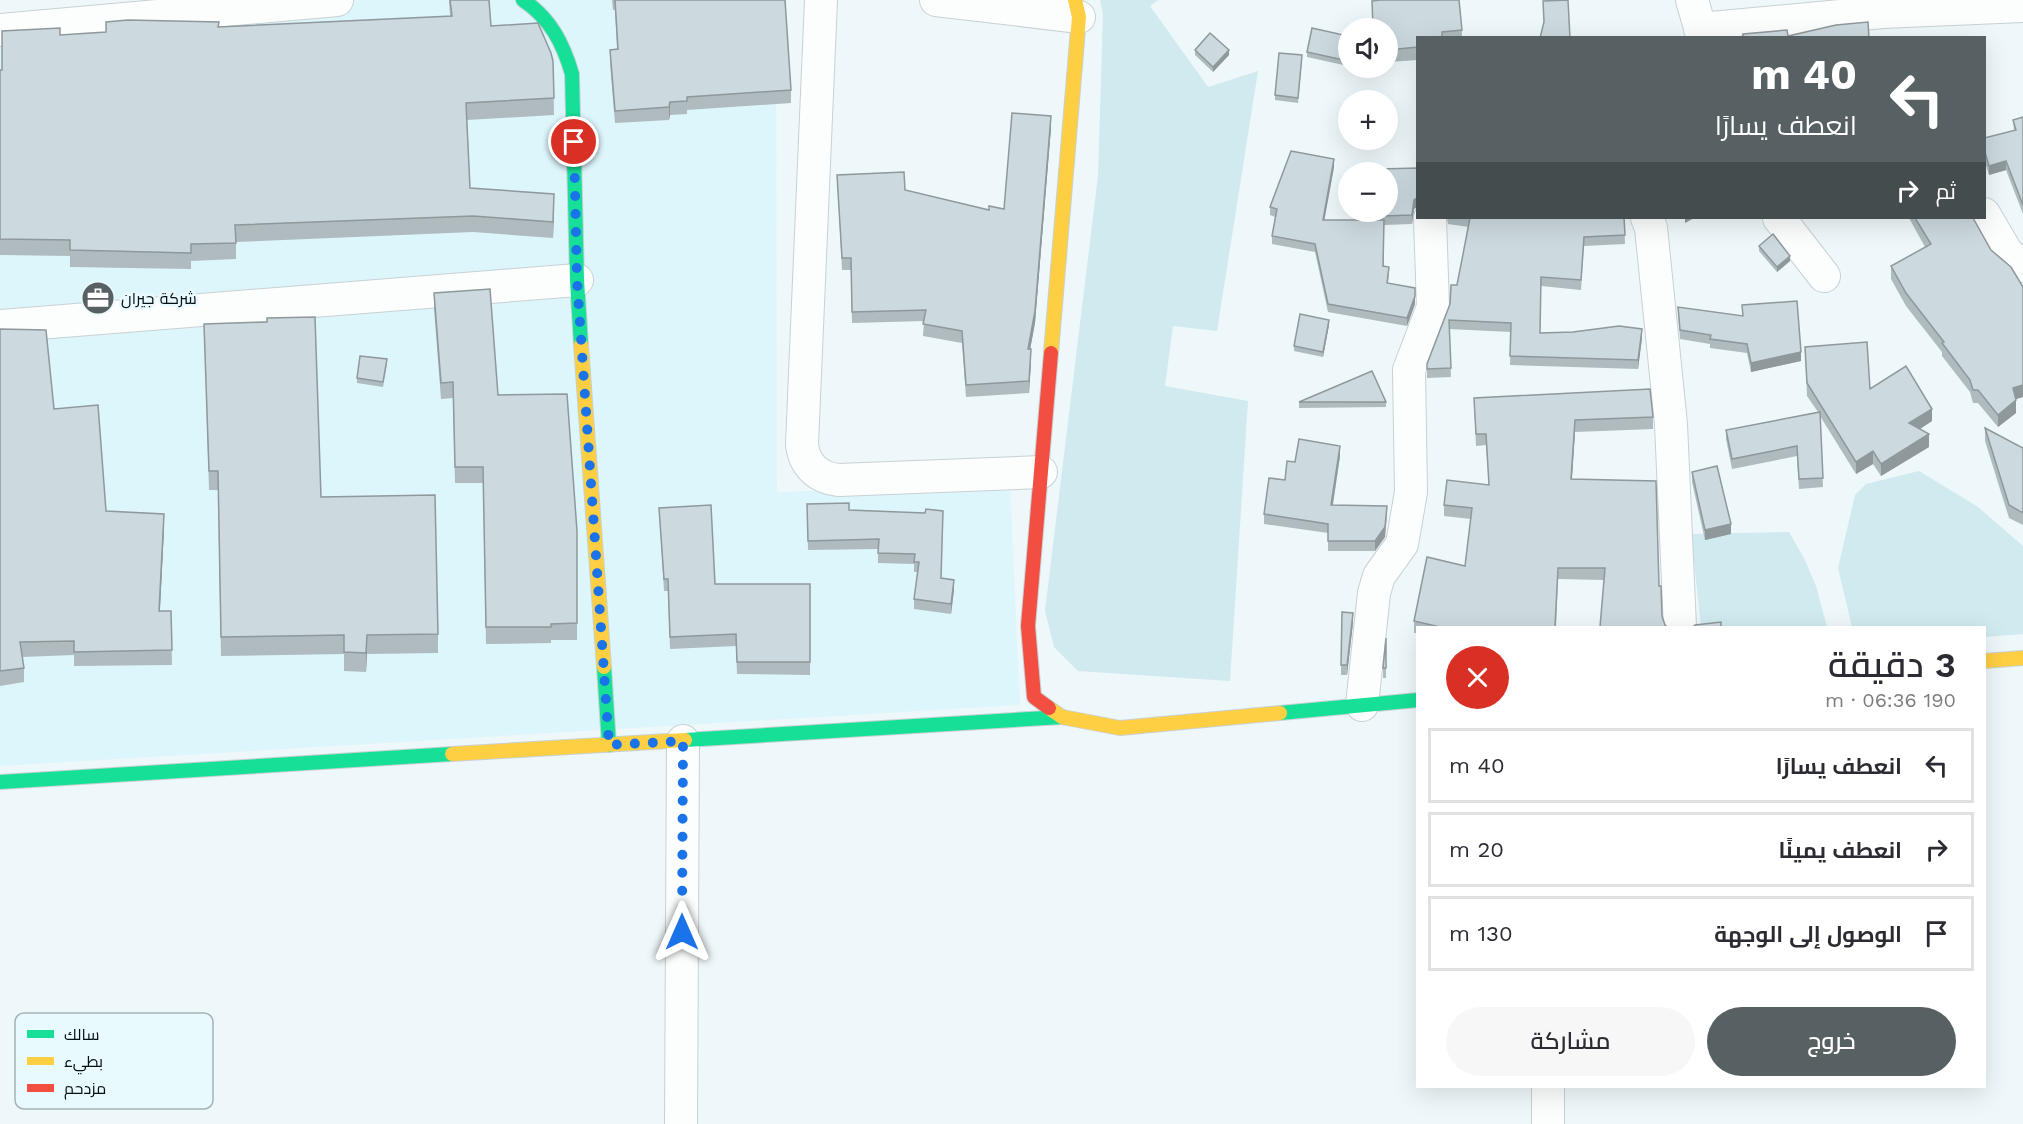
<!DOCTYPE html>
<html lang="ar">
<head>
<meta charset="utf-8">
<style>
	:root { --surface:#fff; --page:#f7f7f7; --text:#2b2b33; --muted:#7c7c81; --line:#e1e1e2; --accent:#576062 }
	body { margin:0; font-family:"Work Sans",Cairo,sans-serif; background:var(--page); color:var(--text); direction:rtl; height:100vh; display:flex; flex-direction:column; font-size:22px; white-space:nowrap }
	* { box-sizing:border-box; margin:0 }
	p { font-size:20px; color:var(--muted) }
	.icon { flex:none; width:33px; height:33px; fill:none; stroke:currentColor; stroke-width:2; stroke-linecap:round; stroke-linejoin:round }
	.map { position:relative; flex:1; overflow:hidden; direction:ltr }
	.sheet { position:absolute; left:1416px; top:626px; width:570px; height:462px; display:flex; flex-direction:column; background:var(--surface); border-radius:0px; box-shadow:0 6px 24px #0002; direction:rtl }
	.sheet>* { flex:none }
	.guide { position:absolute; left:1416px; top:36px; width:570px; height:183px; border-radius:0px; box-shadow:0 6px 24px #0002; direction:rtl; background:#576062; color:#fff; overflow:hidden }
	.controls { position:absolute; left:1338px; top:18px; display:grid; gap:12px }
	.controls a { display:grid; place-items:center; width:60px; height:60px; border-radius:50%; background:var(--surface); box-shadow:0 6px 24px #0002; font-size:30px }
	.pin { position:absolute; display:grid; place-items:center; width:51px; height:51px; color:#fff; margin:-26px; border:3px solid #fff; border-radius:50%; box-shadow:0 2px 6px #0007 }
	.me { position:absolute; width:66px; margin:-33px; rotate:0deg; stroke-linejoin:round; filter:drop-shadow(0 0 4px #0008) }
	.turn { display:flex; align-items:center; gap:21px; height:126px; padding:0 30px; font-size:27px }
	.turn .icon { width:78px; height:78px; stroke-width:2.5 }
	.turn b { display:block; font-size:42px; line-height:51px }
	.then { display:flex; align-items:center; height:57px; padding:0 30px; background:#0003; gap:12px; font-size:22px }
	.round { display:grid; place-items:center; flex:none; width:63px; height:63px; border-radius:32px; background:var(--page) }
	.headline { display:flex; align-items:center; justify-content:space-between; height:102px; padding:0 30px }
	h1 { font-size:36px; font-weight:600; line-height:45px }
	.button { display:flex; gap:12px; margin-top:auto; padding:12px 30px }
	.button a { flex:1; height:69px; border-radius:36px; background:var(--accent); color:#fff; font-size:24px; font-weight:600; line-height:69px; text-align:center }
	.button a+a { background:var(--page); color:var(--text) }
	ul { padding:0; list-style:none }
	li { display:flex; align-items:center; gap:18px; height:75px; margin:0 12px 9px; padding:0 18px; border:3px solid var(--line); border-radius:0px }
	li div { flex:1 }
	li b { display:block; font-size:22px }
	li em { font-style:normal }
	.map>svg:first-child { display:block }
	.built { fill:#ddf6fc }
	.green { fill:#d0eaef }
	.lines { fill:none; stroke-linecap:round; stroke-linejoin:round }
	.street-casing { stroke:#c8d1d3; stroke-width:34 }
	.fast-casing { stroke:#c8d1d3; stroke-width:16 }
	.slow-casing { stroke:#c8d1d3; stroke-width:16 }
	.jam-casing { stroke:#c8d1d3; stroke-width:16 }
	.street { stroke:#fcfefe; stroke-width:32 }
	.fast { stroke:#16e098; stroke-width:14 }
	.slow { stroke:#ffcf43; stroke-width:14 }
	.jam { stroke:#f24e42; stroke-width:14 }
	.wall { fill:#afbbbf }
	.shaded-wall { fill:#8f989b }
	.building { fill:#ccd9de; stroke:#8f989b; stroke-width:1.5 }
	.route { stroke:#1a73e8; stroke-width:10; stroke-dasharray:0 18 }
	.labels { text-anchor:middle; stroke-width:5; stroke-linejoin:round; paint-order:stroke }
	.poi-label { font-size:16px; fill:#050e10; stroke:#e9fafe; text-anchor:start }
	.key { fill:#e9fafe; stroke:#a5b3b7; stroke-width:1.5 }
	.key-label { font-size:16px; fill:#050e10 }
</style>
</head>
<body>
<div class="map">
<svg width="2023" height="1124" viewBox="0 0 2023 1124">
	<rect width="100%" height="100%" fill="#eef7f9"/>
	<path class="built" d="M337,0H776L777,492L1010,485L1020,705L0,766V22Z"/>
	<g class="green">
		<path d="M1100,0H1158L1150,6L1208,87L1258,71L1217,331L1173,326L1165,386L1248,401L1230,681L1078,671L1054,647L1045,611L1098,176L1103,15Z"/>
		<path d="M1919,471L1978,507L2023,546V634L1985,637L1984,627H1852L1838,568L1855,495L1866,484Z"/>
		<path d="M1789,532L1805,560L1816,586L1827,627H1701L1691,534Z"/>
	</g>
	<g class="lines">
		<g class="street-casing">
			<g id="street">
				<path d="M821,0L802,444C804,465 818,478 839,480L1041,472"/>
				<path d="M936,0L1079,17"/>
				<path d="M1692,0L1703,38"/>
				<path d="M1700,29L1883,12L2023,6"/>
				<path d="M0,30L337,0"/>
				<path d="M1984,214L2007,253L2023,266"/>
				<path d="M1647,218L1651,228L1671,424L1680,627"/>
				<path d="M1779,218L1824,276"/>
				<path d="M0,326L577,280"/>
				<path d="M1362,705L1374,593L1379,576L1402,544L1411,492L1409,370L1433,307L1430,218"/>
				<path d="M1548,1086V1124"/>
				<path d="M681,1124L683,741"/>
			</g>
		</g>
		<g class="fast-casing">
			<g id="fast">
				<path d="M523,0C550,18 563,43 572,74L577,280L581,345"/>
				<path d="M604,667L609,745"/>
				<path d="M1280,713L1418,700"/>
				<path d="M685,740L1062,717"/>
				<path d="M0,782L452,754"/>
			</g>
		</g>
		<g class="slow-casing">
			<g id="slow">
				<path d="M581,345L604,667"/>
				<path d="M1051,353L1079,17L1075,0"/>
				<path d="M1984,661L2023,658"/>
				<path d="M1049,708L1062,717L1120,728L1280,713"/>
				<path d="M452,754L685,740"/>
			</g>
		</g>
		<g class="jam-casing">
			<path id="jam" d="M1049,708L1034,697L1028,626L1051,353"/>
		</g>
		<use href="#street" class="street"/>
		<use href="#fast" class="fast"/>
		<use href="#slow" class="slow"/>
		<use href="#jam" class="jam"/>
	</g>
	<g class="wall">
		<path d="M449,0H489L491,26L553,61L554,115L467,120L470,188L554,211L553,238L473,232L236,242V259L191,261V269L70,267V256L0,255V268V70H2L60,35L450,17Z"/>
		<path d="M612,0H785L791,90V103L687,110V114L670,115L669,120L615,123L610,63V50L617,49L615,10H613Z"/>
		<path d="M1372,1L1462,30V38H1418V60L1388,62V28H1372Z"/>
		<path d="M1348,36V66L1307,57V52Z"/>
		<path d="M1195,50L1229,55L1213,72L1195,55Z"/>
		<path d="M1302,60L1298,103L1275,100V95Z"/>
		<path d="M2023,117V214L2006,170L1989,175L1984,159V138L2014,131L2013,120Z"/>
		<path d="M1051,128L1035,323L1030,349L1031,361L1029,393L966,397L962,343L923,336L924,321L852,323L851,270H842L837,175L905,190L989,210L1004,209Z"/>
		<path d="M1334,167L1324,220H1382L1381,212L1418,168V206L1414,209L1412,224L1384,225V266L1389,275L1388,283L1415,304L1407,326L1328,312L1315,252L1272,244V236L1275,217L1270,215V207Z"/>
		<path d="M1447,218H1624L1625,244L1584,246L1581,290L1541,286L1540,333L1642,338L1638,369L1510,365L1511,332L1449,329L1451,377L1427,378V364L1457,285L1469,227L1448,224Z"/>
		<path d="M1909,218H1973L1991,250L2023,287V397L2016,399V413L1998,427L1978,403H1973L1970,392L1942,356V352L1906,306L1891,279V266L1925,247Z"/>
		<path d="M1759,246L1790,261L1777,272L1759,251Z"/>
		<path d="M434,293L498,395L577,531V640H551V643L486,644L483,483H455L453,398L441,399L434,309Z"/>
		<path d="M1742,305L1801,361L1751,372L1747,353L1710,348V344L1680,339L1678,307L1742,316Z"/>
		<path d="M204,324L321,497L438,634V653L367,654L366,672L344,671V654L221,656L218,490H209Z"/>
		<path d="M1329,325L1323,357L1294,351V346Z"/>
		<path d="M0,329L54,409L106,511L164,529L160,611H171L172,665L74,666V655L22,657L24,668V682L0,686Z"/>
		<path d="M1805,347L1870,389L1932,421L1920,429L1929,447L1881,476L1873,464L1856,474L1820,416L1823,487L1799,489L1797,456L1732,469L1726,439V430L1818,412L1807,396Z"/>
		<path d="M387,364L383,387L357,383V378Z"/>
		<path d="M1474,398L1653,417V429L1575,432L1572,479L1656,481L1604,580L1558,579L1556,627H1418V633H1414V621L1465,566L1471,519L1444,516V505L1489,485L1486,445L1476,446Z"/>
		<path d="M1299,402H1386V407L1299,408Z"/>
		<path d="M1985,428L2023,448V525L2009,518L1985,441Z"/>
		<path d="M1340,456L1333,505L1387,516L1385,537L1375,551H1328V533L1264,524V514L1295,462Z"/>
		<path d="M1692,472L1731,534L1705,540L1692,482Z"/>
		<path d="M807,504L849,510L925,513L941,578L954,590L951,614L914,609V599L918,572H914V564L878,563V549L808,550Z"/>
		<path d="M659,508L715,584H810V675L737,674L736,646L670,649L668,591H664Z"/>
		<path d="M1353,623L1347,675H1341V665Z"/>
		<path d="M1386,638V678H1383V668Z"/>
	</g>
	<g class="shaded-wall">
		<path d="M1229,50V55L1213,72V67Z"/>
		<path d="M670,102V115L669,120V107Z"/>
		<path d="M1051,116V128L1035,323L1028,361V349Z"/>
		<path d="M1334,159V167L1323,228V220Z"/>
		<path d="M2006,161V170L1989,175V166Z"/>
		<path d="M554,194V211L553,238V222Z"/>
		<path d="M1418,197V206L1414,209L1412,224V215L1414,200Z"/>
		<path d="M1685,218H1694L1685,223Z"/>
		<path d="M1790,256V261L1777,272V267Z"/>
		<path d="M1415,296V304L1407,326V318Z"/>
		<path d="M1329,320V325L1323,357V352Z"/>
		<path d="M1642,329V338L1638,369V360Z"/>
		<path d="M1031,349V361L1029,393V381Z"/>
		<path d="M1801,352V361L1751,372V363Z"/>
		<path d="M2023,385V397L2013,400V388Z"/>
		<path d="M2016,400V413L1998,427V415Z"/>
		<path d="M1932,409V421L1909,436V423Z"/>
		<path d="M1575,420V432L1571,491V479Z"/>
		<path d="M1929,434V447L1881,476V464Z"/>
		<path d="M1340,446V456L1331,515V505Z"/>
		<path d="M1873,451V464L1856,474V462Z"/>
		<path d="M1387,506L1385,537L1375,551V541Z"/>
		<path d="M164,514V529L159,626V611Z"/>
		<path d="M1731,524V534L1705,540V530Z"/>
		<path d="M954,580V590L951,614V604Z"/>
		<path d="M1353,613V623L1347,675V665Z"/>
		<path d="M367,635V654L366,672V653Z"/>
	</g>
	<g class="building">
		<path d="M450,0H489L491,26L538,23L551,53L553,61L554,98L466,103L470,188L554,194L553,222L473,216L235,225L236,243L191,244V253L70,250V240L0,239V70H2V31L60,28V35L106,32V22L128,20L219,22L218,27L452,16Z"/>
		<path d="M615,0H785L791,90L687,97V101L670,102L669,107L615,111L610,50L618,49Z"/>
		<path d="M1380,0H1459L1462,30L1442,32V38H1418V47L1388,50V28H1373L1372,1Z"/>
		<path d="M1568,0L1570,38H1540L1544,22L1543,1Z"/>
		<path d="M1868,22L1869,38H1738L1743,36V34L1787,30L1788,36L1836,25Z"/>
		<path d="M1312,28L1348,36V61L1307,52Z"/>
		<path d="M1210,33L1229,50L1213,67L1195,50Z"/>
		<path d="M1279,53L1302,55L1298,98L1275,95Z"/>
		<path d="M1012,113L1051,116L1035,311L1028,349H1031L1029,381L966,385L962,331L923,324L926,310L852,312L851,258H842L837,175L904,172L905,190L989,210V206L1004,209Z"/>
		<path d="M2023,117V205L2006,161L1989,166L1984,149V138L2016,130L2013,120Z"/>
		<path d="M1291,151L1334,159L1323,220H1384L1383,266L1389,267L1387,283L1415,288V296L1407,318L1328,304L1315,244L1272,236L1277,209L1270,207Z"/>
		<path d="M1418,168V197L1414,200L1412,215L1382,216V212H1388V172H1380V169Z"/>
		<path d="M1467,218H1624L1625,235L1584,237L1581,280L1541,277L1540,333L1573,332L1619,326L1642,329L1638,360L1510,356L1511,323L1449,320L1451,368L1427,369V364L1450,304L1451,285H1457L1470,218Z"/>
		<path d="M1915,218H1973L1991,250L2011,267L2023,287V385L2013,388L2016,400L1998,415L1978,390H1973L1970,380L1942,343L1944,342L1906,293L1891,266L1931,244Z"/>
		<path d="M1773,234L1790,256L1777,267L1759,246Z"/>
		<path d="M490,289L498,395L567,394L577,531V623L551,624V627H486L483,467H455L453,382L441,383L434,293Z"/>
		<path d="M1797,301L1801,352L1751,363L1747,344L1710,339L1711,335L1680,330L1678,307L1743,316L1742,305Z"/>
		<path d="M1300,314L1329,320L1323,352L1294,346Z"/>
		<path d="M315,317L321,497L435,495L438,634L367,635L366,653L344,652V635L221,637L218,471H209L204,324L267,322V318Z"/>
		<path d="M0,329L46,330L54,409L98,405L106,511L164,514L159,611H171L172,650L74,652V641L20,642L24,668L0,671Z"/>
		<path d="M1867,342L1870,389L1906,366L1932,409L1909,423L1929,434L1881,464L1873,451L1856,462L1807,383L1805,347Z"/>
		<path d="M360,356L387,359L383,382L357,378Z"/>
		<path d="M1372,371L1386,402H1299Z"/>
		<path d="M1650,389L1653,417L1575,420L1571,479L1656,481L1659,586H1661L1662,616L1665,625L1667,627H1600L1605,568H1558L1555,627H1440L1414,621L1427,557L1465,566L1472,508L1444,505L1447,480L1489,485L1486,434H1476L1474,398Z"/>
		<path d="M1820,412L1823,478L1799,479L1797,446L1732,459L1726,430Z"/>
		<path d="M1985,428L2023,448V513L2009,505Z"/>
		<path d="M1299,439L1340,446L1331,505L1387,506L1385,527L1375,541H1328V524L1264,514L1269,478L1285,480L1287,461L1295,462Z"/>
		<path d="M1717,466L1731,524L1705,530L1692,472Z"/>
		<path d="M849,503V510L925,513L926,509L943,511L941,578L954,580L951,604L914,599L919,562H914L915,554L878,553L879,539L808,541L807,504Z"/>
		<path d="M711,505L715,584H810V662H737L736,634L670,637L668,579H664L659,508Z"/>
		<path d="M1342,612L1353,613L1347,665H1341Z"/>
		<path d="M1721,622V627H1693L1695,625Z"/>
		<path d="M1386,638V668H1383Z"/>
	</g>
	<g class="lines">
		<path class="route" d="M574,142L577,280L609,745L683,741L682,932"/>
	</g>
	<defs>
		<g id="office-disc" transform="scale(1.725)"><circle r="9.5" fill="#576062" stroke="#e9fafe"/><path d="M-6-3h4V-5.5h4V-3h4V5H-6ZM-1-4.5V-3h2v-1.5ZM-6 0V1H6V0Z" fill="#fff"/></g>
	</defs>
	<g fill-rule="evenodd">
		<use href="#office-disc" x="98" y="298"/>
	</g>
	<g class="labels">
		<g class="poi-label">
			<text x="121" y="304">شركة جيران</text>
		</g>
	</g>
	<rect x="15" y="1013" width="198" height="96" rx="9" class="key"/>
	<rect x="27" y="1030" width="27" height="8" fill="#16e098"/>
	<rect x="27" y="1057" width="27" height="8" fill="#ffcf43"/>
	<rect x="27" y="1084" width="27" height="8" fill="#f24e42"/>
	<g class="key-label">
		<text x="64" y="1040">سالك</text>
		<text x="64" y="1067">بطيء</text>
		<text x="64" y="1094">مزدحم</text>
	</g>
</svg>
<div class="controls">
<a><svg class="icon" aria-label="sound" viewBox="0 0 24 24"><path d="M4 9h4l5-4v14l-5-4H4zM17 9q2 3 0 6"/></svg></a>
<a>+</a>
<a>−</a>
</div>
<div class="pin" style="left:574px;top:142px;background:#d93025"><svg class="icon" aria-label="arrive" viewBox="0 0 24 24"><path d="M6 21V4h12l-3 4 3 4H6"/></svg></div>
<svg class="me" style="left:682px;top:932px" viewBox="-20 -20 40 40"><path d="M0-17L14 15 0 8-14 15z" fill="#1a73e8" stroke="#fff" stroke-width="4"/></svg>
<div class="guide">
<div class="turn"><svg class="icon" aria-label="left" viewBox="0 0 24 24"><path d="M17 20v-9H6M10 6l-5 5 5 5"/></svg><div><b>40 m</b>انعطف يسارًا</div></div>
<div class="then">ثم<svg class="icon" aria-label="right" viewBox="0 0 24 24"><path d="M7 20v-9h11M14 6l5 5-5 5"/></svg></div>
</div>
<section class="sheet">
<div class="headline"><div><h1>3 دقيقة</h1><p>190 m · 06:36</p></div><a class="round" style="background:#d93025;color:#fff"><svg class="icon" aria-label="close" viewBox="0 0 24 24"><path d="M6 6l12 12M18 6L6 18"/></svg></a></div>
<ul>
<li><svg class="icon" aria-label="left" viewBox="0 0 24 24"><path d="M17 20v-9H6M10 6l-5 5 5 5"/></svg><div><b>انعطف يسارًا</b></div><em>40 m</em></li>
<li><svg class="icon" aria-label="right" viewBox="0 0 24 24"><path d="M7 20v-9h11M14 6l5 5-5 5"/></svg><div><b>انعطف يمينًا</b></div><em>20 m</em></li>
<li><svg class="icon" aria-label="arrive" viewBox="0 0 24 24"><path d="M6 21V4h12l-3 4 3 4H6"/></svg><div><b>الوصول إلى الوجهة</b></div><em>130 m</em></li>
</ul>
<div class="button"><a>خروج</a><a>مشاركة</a></div>
</section>
</div>
</body>
</html>
